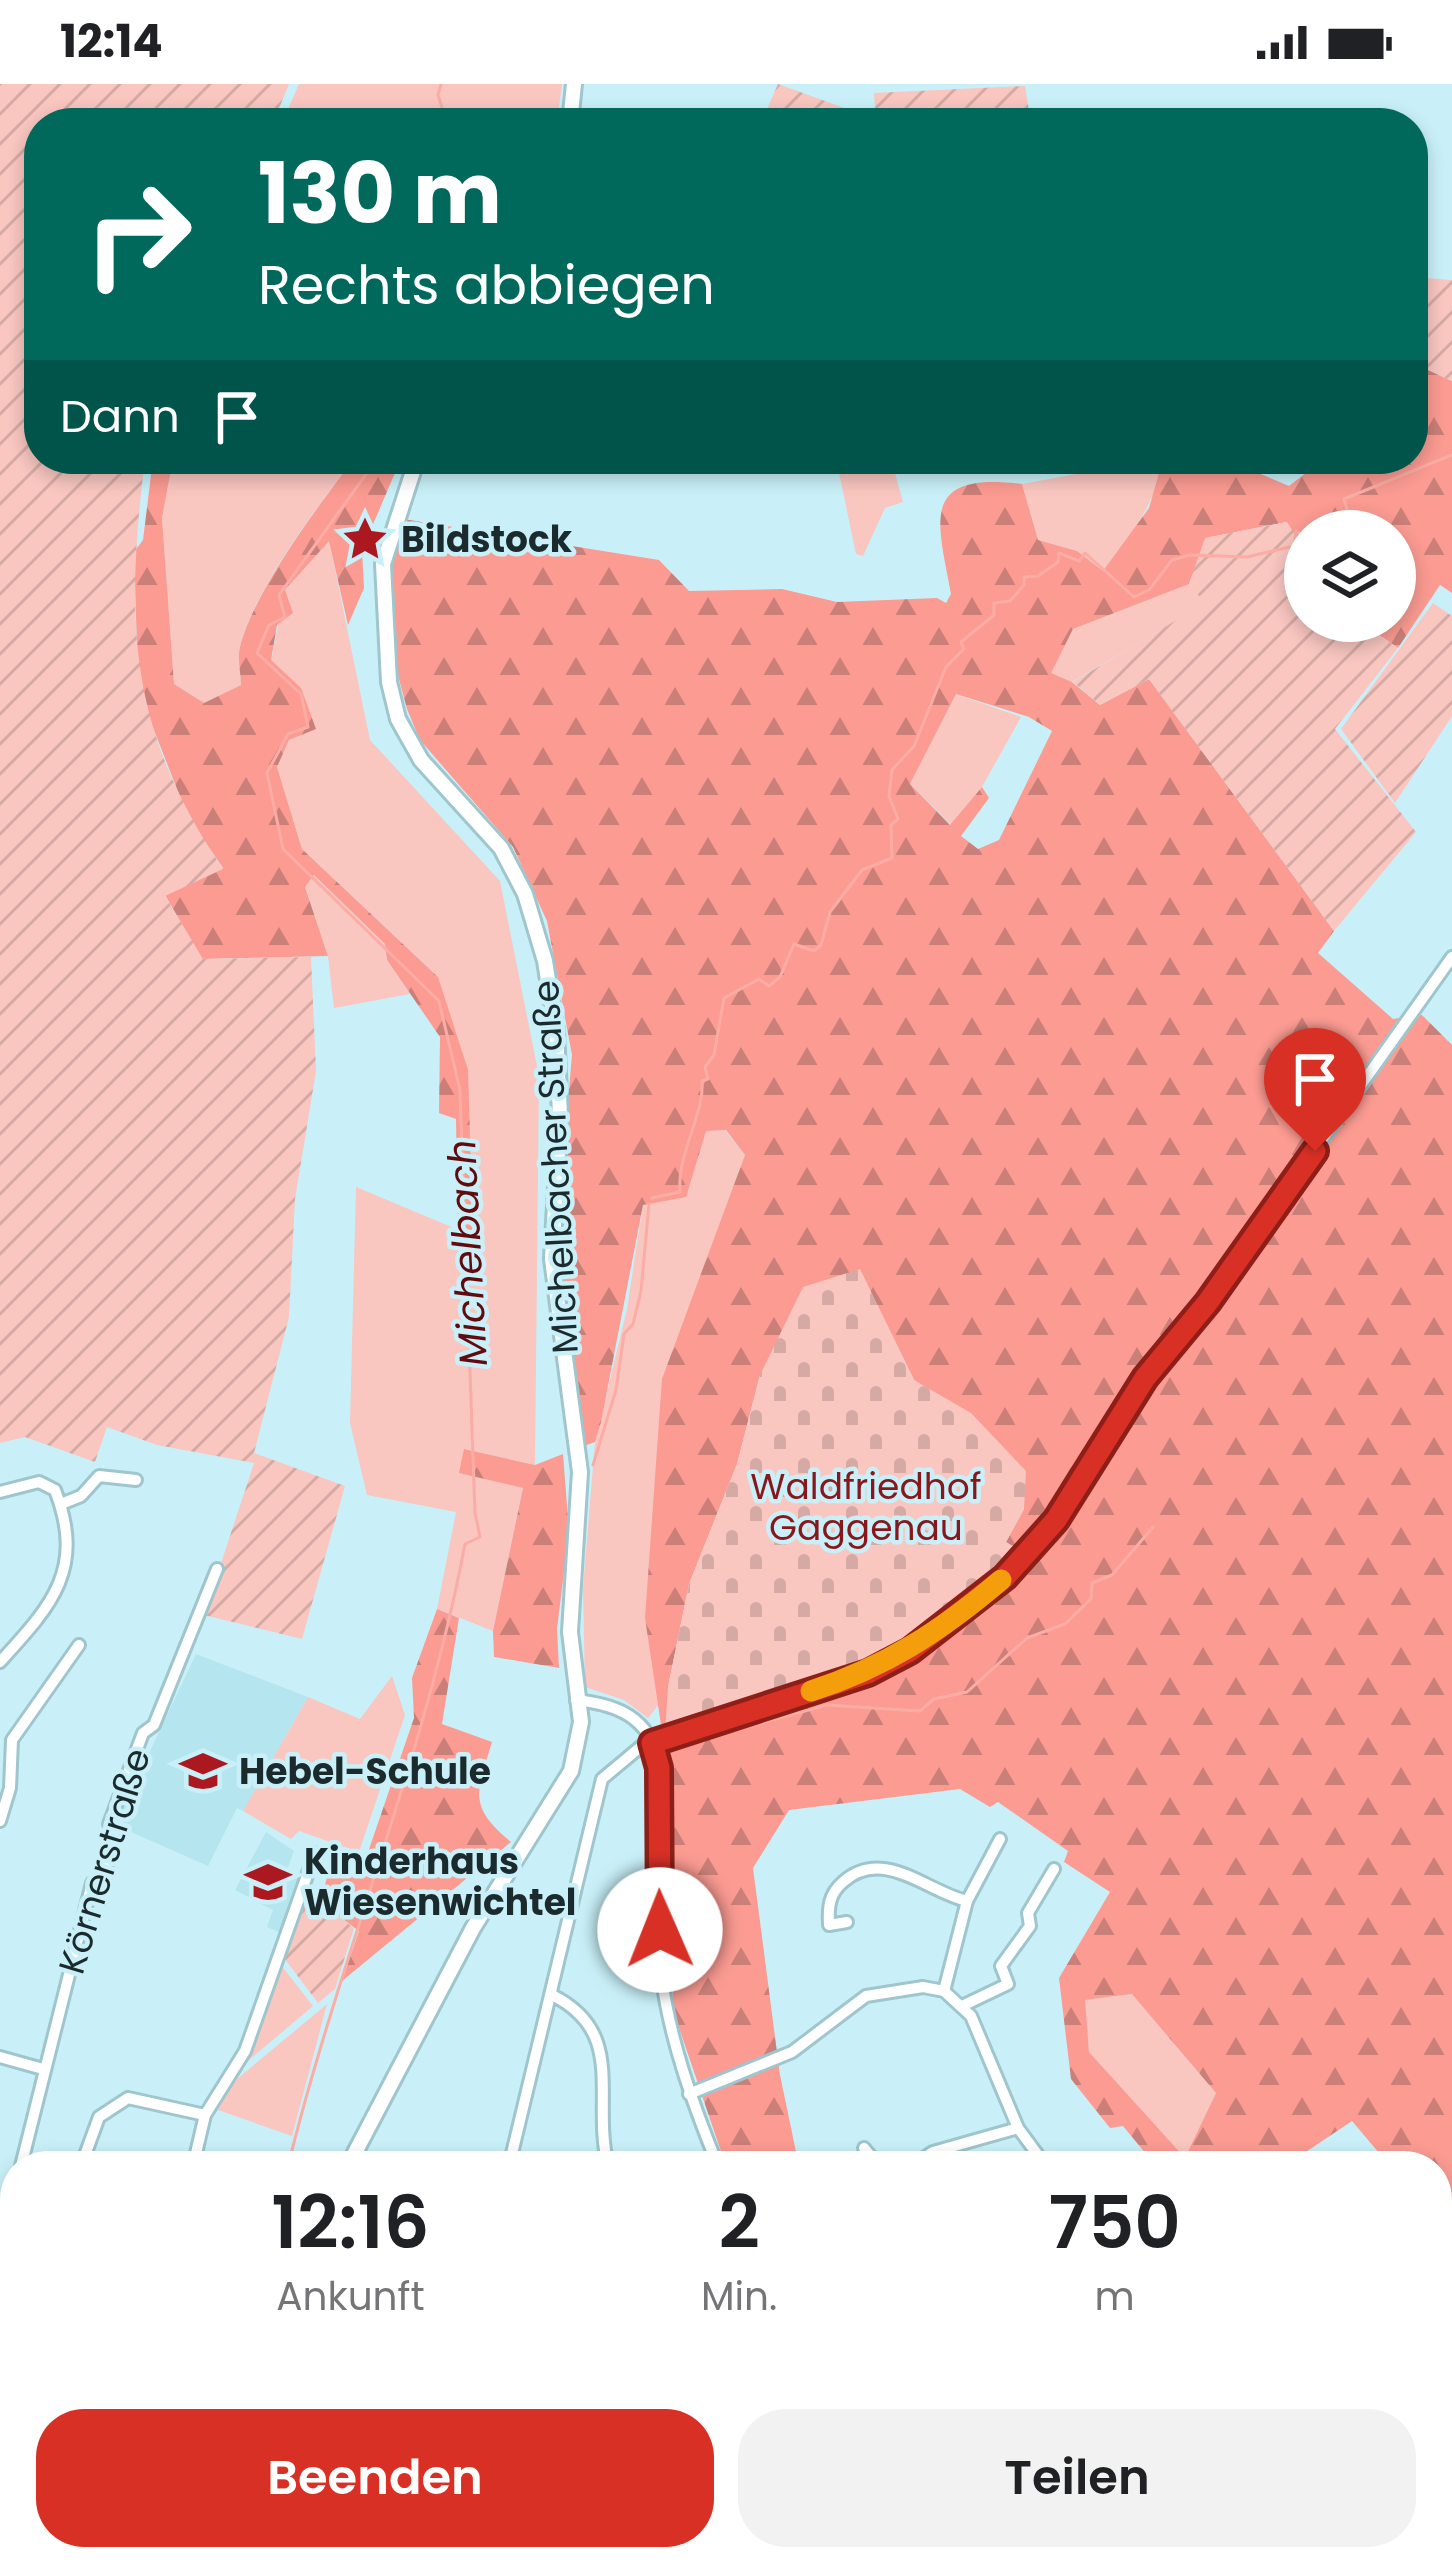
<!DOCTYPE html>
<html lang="de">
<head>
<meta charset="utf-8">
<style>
	:root { --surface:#fff; --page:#f2f2f2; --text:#202124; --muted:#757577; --accent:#d93025 }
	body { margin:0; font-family:Poppins,sans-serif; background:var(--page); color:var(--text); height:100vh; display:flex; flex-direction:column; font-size:45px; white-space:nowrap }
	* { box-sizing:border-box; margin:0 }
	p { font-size:39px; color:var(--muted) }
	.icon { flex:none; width:66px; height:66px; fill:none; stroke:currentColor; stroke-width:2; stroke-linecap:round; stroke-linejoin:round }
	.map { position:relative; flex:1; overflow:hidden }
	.panel { position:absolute; left:0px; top:2067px; width:1452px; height:420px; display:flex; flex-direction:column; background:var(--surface); border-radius:48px 48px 0 0; box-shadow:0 6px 18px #0003 }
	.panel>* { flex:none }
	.guide { position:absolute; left:24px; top:24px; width:1404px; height:366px; border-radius:48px; box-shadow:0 6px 18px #0003; background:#00695c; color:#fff; overflow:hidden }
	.tools { position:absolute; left:1284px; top:426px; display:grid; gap:24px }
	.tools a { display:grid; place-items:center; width:132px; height:132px; border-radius:50%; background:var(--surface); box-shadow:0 6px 18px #0003; font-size:60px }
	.pin { position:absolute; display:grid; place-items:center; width:102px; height:102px; color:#fff; margin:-123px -51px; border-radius:50% 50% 50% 0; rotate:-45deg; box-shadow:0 0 12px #0007 }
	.pin .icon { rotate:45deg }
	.me { position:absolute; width:132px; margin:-66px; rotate:359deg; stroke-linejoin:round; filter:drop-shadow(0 0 9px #0008) }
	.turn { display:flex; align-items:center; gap:42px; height:252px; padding:0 36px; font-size:54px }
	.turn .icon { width:156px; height:156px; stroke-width:2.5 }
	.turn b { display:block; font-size:84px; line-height:102px }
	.then { display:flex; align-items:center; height:114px; padding:0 36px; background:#0003; gap:24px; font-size:45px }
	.eta { display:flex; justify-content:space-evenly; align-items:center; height:204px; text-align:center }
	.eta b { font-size:72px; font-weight:600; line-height:84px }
	.button { display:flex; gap:24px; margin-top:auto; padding:24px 36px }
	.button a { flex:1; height:138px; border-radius:48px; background:var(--accent); color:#fff; font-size:48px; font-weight:600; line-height:138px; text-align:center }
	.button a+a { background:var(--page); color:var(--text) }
	.status { display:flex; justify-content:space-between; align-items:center; height:84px; padding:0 60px; background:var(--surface); direction:ltr }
	.status svg { height:33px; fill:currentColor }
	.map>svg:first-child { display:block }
	.built { fill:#b5e5ef }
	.grass { fill:#f9c6c0 }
	.forest { fill:url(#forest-firs); fill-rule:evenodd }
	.cemetery { fill:url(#cemetery-stones) }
	.garden { fill:url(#garden-furrows) }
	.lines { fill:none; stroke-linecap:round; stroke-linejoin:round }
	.stream { stroke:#fbada5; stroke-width:3 }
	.minor-casing { stroke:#9fc5cd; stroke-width:16 }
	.secondary-casing { stroke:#9fc5cd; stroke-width:20 }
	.minor { stroke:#fff; stroke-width:10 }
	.secondary { stroke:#fff; stroke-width:14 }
	.route-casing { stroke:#8d1f18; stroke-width:30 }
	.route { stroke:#d93025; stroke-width:21 }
	.slow { stroke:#f59e0b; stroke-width:21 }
	.labels { text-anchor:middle; stroke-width:9; stroke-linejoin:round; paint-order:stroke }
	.poi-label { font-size:36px; font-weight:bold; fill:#1b2a2d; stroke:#c9f0f8; text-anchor:start }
	.street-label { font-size:36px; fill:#1b2a2d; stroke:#c9f0f8 }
	.park-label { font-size:36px; fill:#87171a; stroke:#c9f0f8 }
	.water-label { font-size:39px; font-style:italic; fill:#610b0f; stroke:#c9f0f8 }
</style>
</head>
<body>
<div class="status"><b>12:14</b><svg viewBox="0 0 49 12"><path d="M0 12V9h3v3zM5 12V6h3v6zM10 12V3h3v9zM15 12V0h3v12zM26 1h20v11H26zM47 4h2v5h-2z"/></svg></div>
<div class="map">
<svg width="1452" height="2487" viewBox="0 0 1452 2487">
	<defs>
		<pattern id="forest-firs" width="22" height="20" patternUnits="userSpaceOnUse" patternTransform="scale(3)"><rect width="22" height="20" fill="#fb9b92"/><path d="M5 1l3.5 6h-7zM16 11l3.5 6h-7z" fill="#ca7f78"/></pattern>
		<pattern id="cemetery-stones" width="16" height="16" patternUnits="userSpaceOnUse" patternTransform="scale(3)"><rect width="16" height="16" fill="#f9c6c0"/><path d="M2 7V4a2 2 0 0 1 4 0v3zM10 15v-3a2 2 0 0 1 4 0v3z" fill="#d5aaa5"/></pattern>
		<pattern id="garden-furrows" width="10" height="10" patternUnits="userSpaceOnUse" patternTransform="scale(3)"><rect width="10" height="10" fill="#f9c6c0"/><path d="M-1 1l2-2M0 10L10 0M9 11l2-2" fill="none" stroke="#d5aaa5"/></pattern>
	</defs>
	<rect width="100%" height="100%" fill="#c9f0f8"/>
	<g class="built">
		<path d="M196,1570L308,1613L243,1727L237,1724L208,1782L115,1741Z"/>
		<path d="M266,1748L294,1767L287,1786L299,1791L279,1848L267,1843L273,1826L235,1806Z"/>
	</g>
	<g class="grass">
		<path d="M299,0H562L557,39H282Z"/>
		<path d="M173,375H354C318,421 253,507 240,563C237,574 241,590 241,601L204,619L174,600L162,434Z"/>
		<path d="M857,375H891L903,418L885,424L863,472L856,470L837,379Z"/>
		<path d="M1121,375H1163C1157,420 1129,452 1103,488L1077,467L1038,456L1022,400L1098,386Z"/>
		<path d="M329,456L370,656L500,797L539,992L535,1381L465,1365L460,1389L523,1404L493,1547L437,1525L456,1428L367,1411L350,1339L356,1103L473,1152L438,893L302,765L277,683L289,656L315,645L271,577L285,506Z"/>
		<path d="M1189,500L1206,519L1072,598L1050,589L1073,545Z"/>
		<path d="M956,610L1021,633L982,703L951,741L910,700Z"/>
		<path d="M314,791L385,860L387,876L410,910L334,924L328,872L305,802Z"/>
		<path d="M725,1046L745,1071L702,1191L654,1579L659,1620L648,1634L624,1616L585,1603L583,1504L595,1358L627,1225L643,1121L705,1047Z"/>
		<path d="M392,1592L405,1631L359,1768L299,1747L291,1755L243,1727L308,1613L360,1635Z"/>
		<path d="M281,1881L313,1922L249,1976L247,1974Z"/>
		<path d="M1133,1910L1216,2009L1185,2075L1089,1968L1084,1916Z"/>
		<path d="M327,1920L292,2052L218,2026L231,2000Z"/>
		<path d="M917,2472H1025L1055,2487H923Z"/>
	</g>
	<g class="forest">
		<path d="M1413,279L1452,297V509L1440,501L1398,564L1359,537H1395V447H1305V466L1286,438L1206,454L1189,500L1073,545L1051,589L1072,598L1100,621L1149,595L1334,847L1318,869L1393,935L1422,931L1452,961V2158L1437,2136V2082H1390L1352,2037L1285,2082H1156L1123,2042L1110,2044L1071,1995L1059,1894L1110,1808L1064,1778L1068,1767L998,1718L990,1723L960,1705L789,1726L753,1784L780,1991L799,2082H726L673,1926L666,1674L645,1534L662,1295L745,1071L726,1046L706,1047L686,1113L643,1121L601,1338L595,1358L584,1362L560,1203V1110L572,971L547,837L513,763L420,656L407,625L392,569L388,498L397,434L659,476L689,507L782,505L837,518L937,514L946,519L951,510C938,438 918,387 1022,400L1038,456L1077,467L1103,487L1149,424L1163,375H1225L1289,402L1324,375H1413ZM956,610L1029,633L1052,647L999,756L978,765L961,752L989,714L982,703L950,741L910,700ZM860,1186L914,1296L1024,1425L1006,1458L1020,1467L668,1603L689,1500L737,1380L760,1291ZM1132,1910L1216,2009L1185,2074L1089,1968L1085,1916Z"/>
		<path d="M153,375H173L162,434L174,600L204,619L241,601C241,590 237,574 240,563C254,507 318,422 354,375H401L362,466L364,504L348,541L329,457L285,506L293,529L277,541L271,576L301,604L316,645L289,656L277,683L302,765L438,893L468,986L473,1153L458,1149L456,1035L439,1029L440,953L387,876L385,860L314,791L305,803L328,872L202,875L165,811L223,784L188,733L148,631L138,596L134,468L143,456Z"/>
		<path d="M464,1365L535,1381L563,1370L569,1447L557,1545L559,1584L494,1573L493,1547L523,1404L459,1389Z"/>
		<path d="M437,1525L459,1534L442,1640L492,1658C477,1708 467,1722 511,1758L342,1897L359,1847L320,1818L332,1776L365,1777L414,1634L412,1594Z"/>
		<path d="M1452,2309V2487H1076L1051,2472H1437V2329Z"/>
	</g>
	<path class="cemetery" d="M860,1185L914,1296L971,1329L1026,1387L1024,1425L1006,1458L1021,1468L897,1564L665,1649L668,1603L689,1500L737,1380L760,1291L803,1203Z"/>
	<g class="garden">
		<path d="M0,0H289L273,39H39V375H145C125,538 128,645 223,785L165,812L203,875L311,873L316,987L295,1115L289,1233L254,1369L345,1402L302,1555L204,1531L254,1379L157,1361L107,1343L95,1378L25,1353L0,1359Z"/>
		<path d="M778,0L850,26L845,39H761Z"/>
		<path d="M1025,2L1031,39H876L874,9Z"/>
		<path d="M1413,193L1452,196V297L1413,279Z"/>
		<path d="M1287,438L1305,466V537H1359L1398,564L1335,645L1416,748L1334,847L1149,595L1100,621L1073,598L1205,519L1189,500L1205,454Z"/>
		<path d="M1433,519L1452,532V632L1395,719L1341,645Z"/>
		<path d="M304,1815L320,1818L354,1844L335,1905L318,1919L284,1874Z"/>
	</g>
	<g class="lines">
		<g class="stream">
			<path d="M437,39L443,27L438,11L441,0"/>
			<path d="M1328,447L1348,429L1344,415L1452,371"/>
			<path d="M652,1114L680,1108C677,1069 705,1029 702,997L708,995L705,983L714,971L724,914L759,895L769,902L780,893L794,860L814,867L821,861L830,828L862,786L892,774L891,741L898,735L889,712L892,686L914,662L946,583L964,565L961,558L994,531V519L1010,517L1024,501V493L1038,492L1058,478L1059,469L1079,477L1085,469L1134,513L1149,506L1172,476L1190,471L1247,473L1294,462L1296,447L1305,453"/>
			<path d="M593,1381L616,1306L624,1250L633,1240L641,1207L649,1120"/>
			<path d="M692,1658L827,1621L920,1627L934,1615L967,1608L1027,1554L1065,1540L1091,1515L1092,1499L1112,1491L1153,1443"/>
			<path d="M288,2082C340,1872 425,1673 465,1460L480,1453L475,1429L460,1006L439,917L283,765L267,689L288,650L308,643L301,610L257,569L269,541L285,533L279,511L377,375"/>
			<path d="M204,2487L209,2472"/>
		</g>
		<g class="minor-casing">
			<g id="minor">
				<path d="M0,1408L39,1398L55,1406C86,1486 51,1522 0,1578"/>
				<path d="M61,1420L81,1412L99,1392L136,1396"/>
				<path d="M576,1616C611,1620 642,1629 656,1666C673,1716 653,1829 661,1888C669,1955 693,2020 718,2082"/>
				<path d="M653,1659L868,1589L910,1567L1023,1476L1056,1436L1145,1294L1207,1218L1452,873"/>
				<path d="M0,1737L10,1704L12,1656L79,1561"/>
				<path d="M847,1838L829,1841C828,1823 829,1810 843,1798C883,1762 927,1808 967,1817"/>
				<path d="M944,1907L967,1817L1000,1755"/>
				<path d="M552,1911C628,1949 591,2013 608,2082"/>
				<path d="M962,1922L1008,1900L1001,1882L1030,1842L1028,1829L1054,1785"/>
				<path d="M0,1973L43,1985"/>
				<path d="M689,2010L792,1968L866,1912L923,1903L944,1907L971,1932L1018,2044L1046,2082"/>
				<path d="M864,2064L879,2082"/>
				<path d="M21,2082L92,1799L103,1792L115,1754L109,1740L143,1649L154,1641L217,1485"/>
				<path d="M81,2082L99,2033L128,2014L205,2031"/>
				<path d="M193,2082L205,2031L245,1967L315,1769"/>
				<path d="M509,2082L602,1695L650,1655"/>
				<path d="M912,2082L933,2068L1018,2044"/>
				<path d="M0,2157L15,2108"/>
				<path d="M0,2407L15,2412"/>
				<path d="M155,2472L156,2487"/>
				<path d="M898,2472L901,2487"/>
				<path d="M1039,2472L1061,2487"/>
				<path d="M420,2487L424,2472"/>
				<path d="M627,2487L631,2472"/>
			</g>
		</g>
		<g class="secondary-casing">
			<g id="secondary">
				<path d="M570,39L574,0"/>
				<path d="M348,2082L473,1844L571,1687L581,1638L570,1548L580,1388L552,1175L560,1031L556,947L545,877L525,810L501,764L421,676L398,635L389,598L383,480L417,375"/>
				<path d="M249,2487L252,2472"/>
			</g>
		</g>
		<use href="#minor" class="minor"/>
		<use href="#secondary" class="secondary"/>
	</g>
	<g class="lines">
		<g class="route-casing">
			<path id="route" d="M660,1846L659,1684L652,1659L868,1589L910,1567L1005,1493L1056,1436L1145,1294L1208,1218L1315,1067"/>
		</g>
		<use href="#route" class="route"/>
		<path class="slow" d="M811,1607C886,1583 941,1547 1001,1496"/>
	</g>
	<defs>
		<g id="sight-bare" transform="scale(3.6)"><path d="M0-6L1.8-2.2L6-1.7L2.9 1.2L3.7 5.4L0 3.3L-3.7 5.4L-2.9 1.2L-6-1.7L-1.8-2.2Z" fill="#ac1820" stroke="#c9f0f8" stroke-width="2.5" paint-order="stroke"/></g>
		<g id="school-bare" transform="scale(3.6)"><path d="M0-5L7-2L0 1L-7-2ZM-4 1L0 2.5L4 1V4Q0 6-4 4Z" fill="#ac1820" stroke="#c9f0f8" stroke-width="2.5" paint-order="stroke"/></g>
	</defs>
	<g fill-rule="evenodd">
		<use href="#sight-bare" x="365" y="455"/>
		<use href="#school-bare" x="203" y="1687"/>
		<use href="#school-bare" x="268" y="1798"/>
	</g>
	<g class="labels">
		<g class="poi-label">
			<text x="401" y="468">Bildstock</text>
			<text x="239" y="1700">Hebel-Schule</text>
			<text x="304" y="1790">Kinderhaus<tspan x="304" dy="41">Wiesenwichtel</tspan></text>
		</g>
		<g class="street-label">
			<text transform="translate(555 1083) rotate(-93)" y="13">Michelbacher Straße</text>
			<text transform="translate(104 1777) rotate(-73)" y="13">Körnerstraße</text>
		</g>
		<g class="park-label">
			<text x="866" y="1415">Waldfriedhof<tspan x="866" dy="41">Gaggenau</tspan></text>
		</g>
		<g class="water-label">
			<text transform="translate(467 1169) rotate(-93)" y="14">Michelbach</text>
		</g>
	</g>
</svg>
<div class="tools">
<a><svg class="icon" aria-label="layers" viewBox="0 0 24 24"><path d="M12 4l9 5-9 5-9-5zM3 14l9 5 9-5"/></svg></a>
</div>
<div class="pin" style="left:1315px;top:1067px;background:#d93025"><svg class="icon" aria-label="arrive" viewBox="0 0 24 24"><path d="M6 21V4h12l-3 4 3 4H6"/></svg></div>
<svg class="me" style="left:660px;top:1846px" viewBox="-20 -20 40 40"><circle r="19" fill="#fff"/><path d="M0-13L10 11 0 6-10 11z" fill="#d93025"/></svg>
<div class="guide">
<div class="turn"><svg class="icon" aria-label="right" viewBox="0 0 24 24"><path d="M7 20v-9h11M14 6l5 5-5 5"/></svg><div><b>130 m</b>Rechts abbiegen</div></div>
<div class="then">Dann<svg class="icon" aria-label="arrive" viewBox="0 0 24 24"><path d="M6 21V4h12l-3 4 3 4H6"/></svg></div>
</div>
<section class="panel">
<div class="eta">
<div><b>12:16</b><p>Ankunft</p></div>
<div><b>2</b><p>Min.</p></div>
<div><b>750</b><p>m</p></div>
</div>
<div class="button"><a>Beenden</a><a>Teilen</a></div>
</section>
</div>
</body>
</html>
